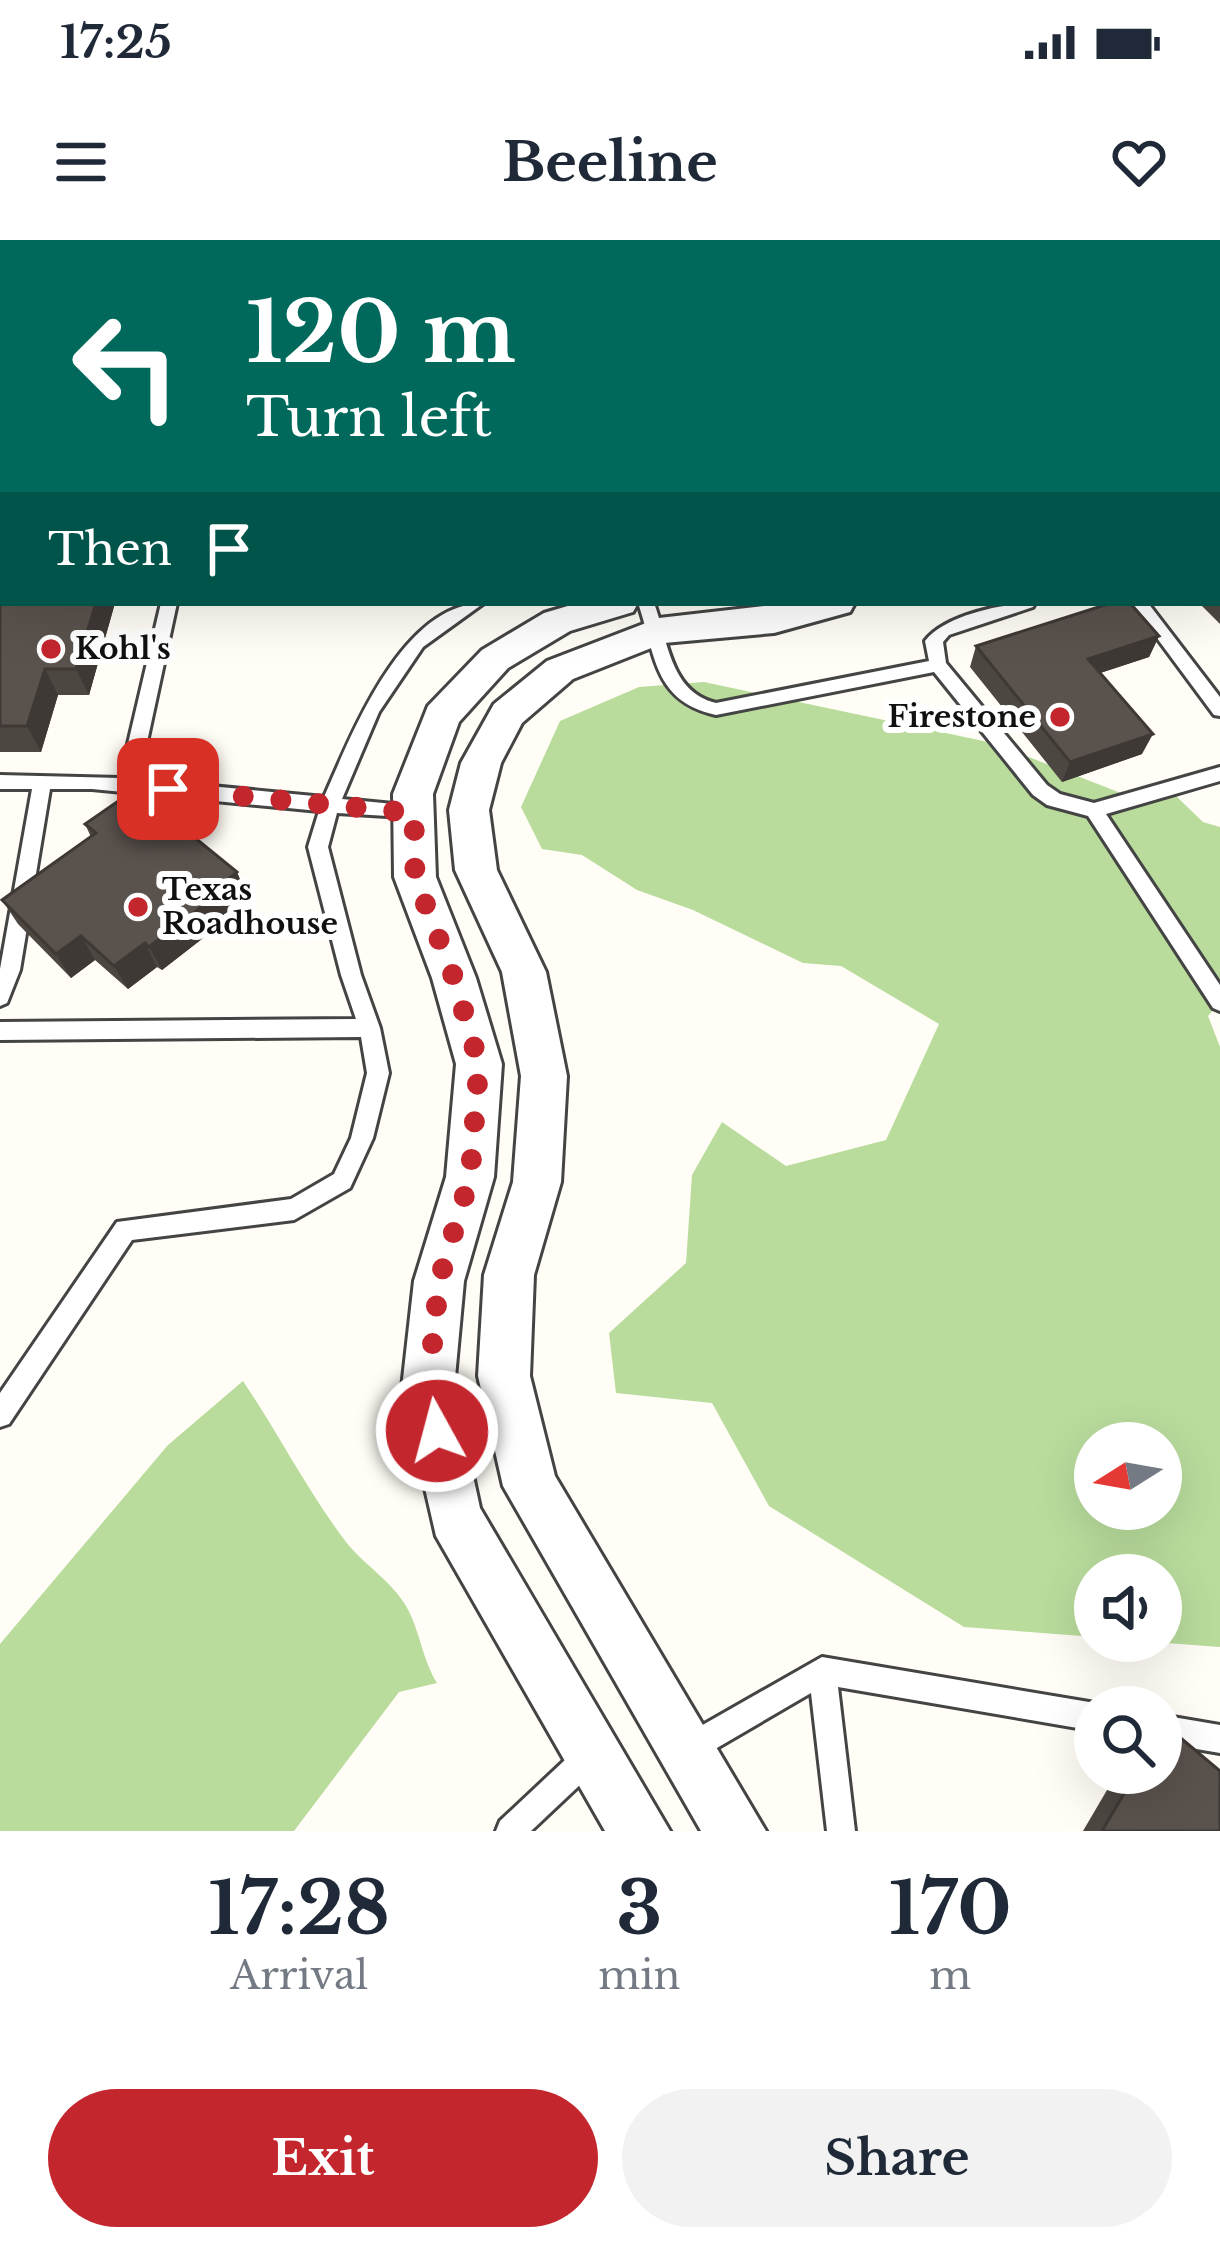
<!DOCTYPE html>
<html lang="en">
<head>
<meta charset="utf-8">
<style>
	:root { --surface:#fff; --page:#f2f2f3; --text:#1f2937; --muted:#747a83; --accent:#c4262e }
	body { margin:0; font-family:"Libre Baskerville",serif; background:var(--page); color:var(--text); height:100vh; display:flex; flex-direction:column; font-size:45px; white-space:nowrap }
	* { box-sizing:border-box; margin:0 }
	p { font-size:39px; color:var(--muted) }
	.icon { flex:none; width:66px; height:66px; fill:none; stroke:currentColor; stroke-width:2; stroke-linecap:round; stroke-linejoin:round }
	.map { position:relative; height:1591px; overflow:hidden }
	.drawer { display:flex; flex-direction:column; background:var(--surface); flex:1 }
	.drawer>* { flex:none }
	.banner { position:absolute; left:0px; top:0px; width:1221px; height:366px; box-shadow:0 12px 48px #0002; background:#00695c; color:#fff; overflow:hidden }
	.needle { width:78px; rotate:259deg }
	.buttons { position:absolute; left:1074px; top:1182px; display:grid; gap:24px }
	.buttons a { display:grid; place-items:center; width:108px; height:108px; border-radius:50%; background:var(--surface); box-shadow:0 12px 48px #0002; font-size:60px }
	.pin { position:absolute; display:grid; place-items:center; width:102px; height:102px; color:#fff; margin:-51px; border-radius:24px; box-shadow:0 6px 18px #0006 }
	.me { position:absolute; width:132px; margin:-66px; rotate:353deg; stroke-linejoin:round; filter:drop-shadow(0 0 9px #0008) }
	.turn { display:flex; align-items:center; gap:42px; height:252px; padding:0 48px; font-size:54px }
	.turn .icon { width:156px; height:156px; stroke-width:2.5 }
	.turn b { display:block; font-size:84px; line-height:102px }
	.then { display:flex; align-items:center; height:114px; padding:0 48px; background:#0003; gap:24px; font-size:45px }
	.eta { display:flex; justify-content:space-evenly; align-items:center; height:204px; text-align:center }
	.eta b { font-size:72px; font-weight:800; line-height:84px }
	.action { display:flex; gap:24px; margin-top:auto; padding:24px 48px }
	.action a { flex:1; height:138px; border-radius:72px; background:var(--accent); color:#fff; font-size:48px; font-weight:800; line-height:138px; text-align:center }
	.action a+a { background:var(--page); color:var(--text) }
	.status { display:flex; justify-content:space-between; align-items:center; height:84px; padding:0 60px; background:var(--surface); direction:ltr }
	.status svg { height:33px; fill:currentColor }
	header { display:flex; justify-content:space-between; align-items:center; height:156px; padding:0 48px; background:var(--surface); font-size:54px; font-weight:800 }
	.map>svg:first-child { display:block }
	.forest { fill:#b9dc9c; fill-rule:evenodd }
	.lines { fill:none; stroke-linecap:round; stroke-linejoin:round }
	.lane-casing { stroke:#444; stroke-width:6 }
	.street-casing { stroke:#444; stroke-width:6 }
	.lane { fill:#fff; fill-rule:evenodd }
	.street { fill:#fff; fill-rule:evenodd }
	.wall { fill:#4d4742 }
	.shaded-wall { fill:#3f3936 }
	.building { fill:#5a524d; stroke:#3f3936; stroke-width:3 }
	.route { stroke:#c4262e; stroke-width:21; stroke-dasharray:0 37.8 }
	.poi-dot { fill:#c4262e; stroke:#fff; stroke-width:4.5 }
	.labels { text-anchor:middle; stroke-width:12; stroke-linejoin:round; paint-order:stroke }
	.poi-label { font-size:30px; font-weight:bold; fill:#111; stroke:#fff; text-anchor:start }
</style>
</head>
<body>
<div class="status"><b>17:25</b><svg viewBox="0 0 49 12"><path d="M0 12V9h3v3zM5 12V6h3v6zM10 12V3h3v9zM15 12V0h3v12zM26 1h20v11H26zM47 4h2v5h-2z"/></svg></div>
<header><svg class="icon" aria-label="menu" viewBox="0 0 24 24"><path d="M4 6h16M4 12h16M4 18h16"/></svg>Beeline<svg class="icon" aria-label="heart" viewBox="0 0 24 24"><path d="M12 20l-8-8c-3-5 5-10 8-4 3-6 11-1 8 4z"/></svg></header>
<div class="map">
<svg width="1220" height="1591" viewBox="0 0 1220 1591">
	<rect width="100%" height="100%" fill="#fffdf5"/>
	<g class="forest">
		<path d="M704,442L993,503L1131,557L1176,556L1203,582L1220,587V762L1208,776L1220,807V1407L1140,1401H1161V1335H1095V1397L964,1387L769,1266L712,1163L616,1153L609,1093L686,1023L692,935L722,882L786,926L886,900L939,784L841,726L803,723L693,670L637,650L582,615L542,609L521,567L560,481L639,447ZM1095,1203H1161V1269H1095Z"/>
		<path d="M243,1141C278,1193 306,1248 343,1298C361,1323 390,1339 406,1366C420,1390 422,1419 437,1443L399,1452L294,1591H0V1404L168,1205Z"/>
	</g>
	<g class="lines">
		<g class="lane-casing">
			<g id="lane">
				<path d="M80,0H98L101,3H83Z"/>
				<path d="M1032,0H1047L1030,3Z"/>
				<path d="M1178,0H1192L1176,3Z"/>
				<path d="M3,17V26L0,27V18Z"/>
				<rect x="0" y="136" width="3" height="8"/>
				<path d="M161,363H177L139,539L324,557C352,494 402,363 484,363L423,407L379,472L342,559L414,566L421,568L423,573L421,578L337,573L328,607L361,735L380,788L389,833L373,898L350,948L294,980L132,1000L9,1184L0,1187V1153L117,982L291,959L334,934L351,898L367,833L361,797L0,800V782L356,779L341,735L308,607L319,571L92,549H50L20,730L7,763L0,766V729L32,549H0V535L120,538Z"/>
				<path d="M638,363H654C668,400 670,452 716,463L929,421L925,401C945,375 1004,363 1035,363L1033,367L949,395L943,402L946,423L1047,545L1060,554L1094,563L1220,527V541L1106,574L1220,745V771L1213,768L1088,576L1047,565L1033,555L934,432L716,475C653,461 656,415 638,363Z"/>
				<path d="M1131,363H1148L1220,457V476L1214,475Z"/>
				<path d="M822,1417L1095,1463L1104,1467H1095V1491L838,1447L855,1591H827L811,1453L698,1519L688,1523L678,1519L674,1509L678,1499Z"/>
				<path d="M1161,1475L1220,1485V1513L1161,1503Z"/>
				<path d="M591,1501L601,1505L605,1515L601,1525L531,1591H496L500,1581L581,1505Z"/>
			</g>
		</g>
		<g class="street-casing">
			<g id="street">
				<path d="M1220,34V53L1218,54V35Z"/>
				<path d="M1218,102H1220L1218,124Z"/>
				<path d="M578,363H638L633,372L570,391L508,428L459,482L433,554L436,637L476,738L502,824L494,937L464,1041L454,1148L480,1268L670,1591H605L436,1296L402,1148L414,1041L446,937L456,824L432,738L394,637L393,554L428,466L482,410L544,373Z"/>
				<path d="M791,363H855L850,372L774,393L664,403L573,439L522,483L501,523L489,570L497,630L546,732L567,836L561,942L534,1035L530,1136L555,1236L766,1591H701L503,1246L478,1136L484,1035L513,942L521,836L502,732L455,630L449,570L461,523L494,464L547,421L659,378Z"/>
			</g>
		</g>
		<use href="#lane" class="lane"/>
		<use href="#street" class="street"/>
	</g>
	<g class="wall">
		<path d="M157,0H518L513,3H162Z"/>
		<path d="M0,243L3,363H115L89,455H58L41,512H0Z"/>
		<path d="M1218,323H1220V384L1199,363H1218Z"/>
		<path d="M1159,396L1149,417L1100,433L1142,514L1062,542L970,427L976,406Z"/>
		<path d="M85,584L237,632L247,657L222,676L225,681L162,730L157,727L128,749L95,720L71,738L18,684L2,660L91,597Z"/>
		<path d="M1164,1484L1220,1591H1083L1117,1533H1161V1485Z"/>
	</g>
	<g class="shaded-wall">
		<path d="M469,0H518L513,3H464Z"/>
		<path d="M96,363H115L89,455L76,429Z"/>
		<path d="M1159,396L1149,417L1079,440L1088,419Z"/>
		<path d="M45,429L58,455L41,512L27,486Z"/>
		<path d="M1153,494L1142,514L1062,542L1070,522Z"/>
		<path d="M237,632L247,657L222,676L225,681L162,730L149,707L210,654Z"/>
		<path d="M81,696L95,720L71,738L56,714Z"/>
		<path d="M145,703L157,727L128,749L114,726Z"/>
	</g>
	<g class="building">
		<path d="M200,0H469L464,3H206Z"/>
		<path d="M0,243H3V363H96L76,429H45L27,486H0Z"/>
		<path d="M1218,323H1220V352L1218,350Z"/>
		<path d="M1111,363H1130L1159,396L1088,419L1153,494L1070,522L976,406Z"/>
		<path d="M127,555L139,564L146,558L237,632L210,654L214,657L149,707L145,703L114,726L81,696L56,714L2,660L96,593L85,584Z"/>
		<path d="M1164,1484L1220,1531V1591H1102L1136,1533H1161V1490Z"/>
	</g>
	<g class="lines">
		<path class="route" d="M168,549L414,573L415,637L454,738L479,824L470,937L439,1041L428,1148L437,1191"/>
	</g>
	<g class="poi-dot">
		<circle cx="51" cy="409" r="12"/>
		<circle cx="1060" cy="477" r="12"/>
		<circle cx="138" cy="667" r="12"/>
	</g>
	<g class="labels">
		<g class="poi-label">
			<text x="75" y="419">Kohl's</text>
			<text x="1036" y="487" text-anchor="end">Firestone</text>
			<text x="162" y="660">Texas<tspan x="162" dy="34">Roadhouse</tspan></text>
		</g>
	</g>
</svg>
<div class="buttons">
<a><svg class="needle" viewBox="-14 -14 28 28"><path d="M0-13l5 13h-10z" fill="#e53935"/><path d="M0 13l5-13h-10z" fill="#747a83"/></svg></a>
<a><svg class="icon" aria-label="sound" viewBox="0 0 24 24"><path d="M4 9h4l5-4v14l-5-4H4zM17 9q2 3 0 6"/></svg></a>
<a><svg class="icon" aria-label="search" viewBox="0 0 24 24"><circle cx="10" cy="10" r="6"/><path d="M15 15l6 6"/></svg></a>
</div>
<div class="pin" style="left:168px;top:549px;background:#d93025"><svg class="icon" aria-label="arrive" viewBox="0 0 24 24"><path d="M6 21V4h12l-3 4 3 4H6"/></svg></div>
<svg class="me" style="left:437px;top:1191px" viewBox="-20 -20 40 40"><circle r="17" fill="#c4262e" stroke="#fff" stroke-width="3"/><path d="M0-11L8 9 0 5-8 9z" fill="#fff"/></svg>
<div class="banner">
<div class="turn"><svg class="icon" aria-label="left" viewBox="0 0 24 24"><path d="M17 20v-9H6M10 6l-5 5 5 5"/></svg><div><b>120 m</b>Turn left</div></div>
<div class="then">Then<svg class="icon" aria-label="arrive" viewBox="0 0 24 24"><path d="M6 21V4h12l-3 4 3 4H6"/></svg></div>
</div>
</div>
<section class="drawer">
<div class="eta">
<div><b>17:28</b><p>Arrival</p></div>
<div><b>3</b><p>min</p></div>
<div><b>170</b><p>m</p></div>
</div>
<div class="action"><a>Exit</a><a>Share</a></div>
</section>
</body>
</html>
